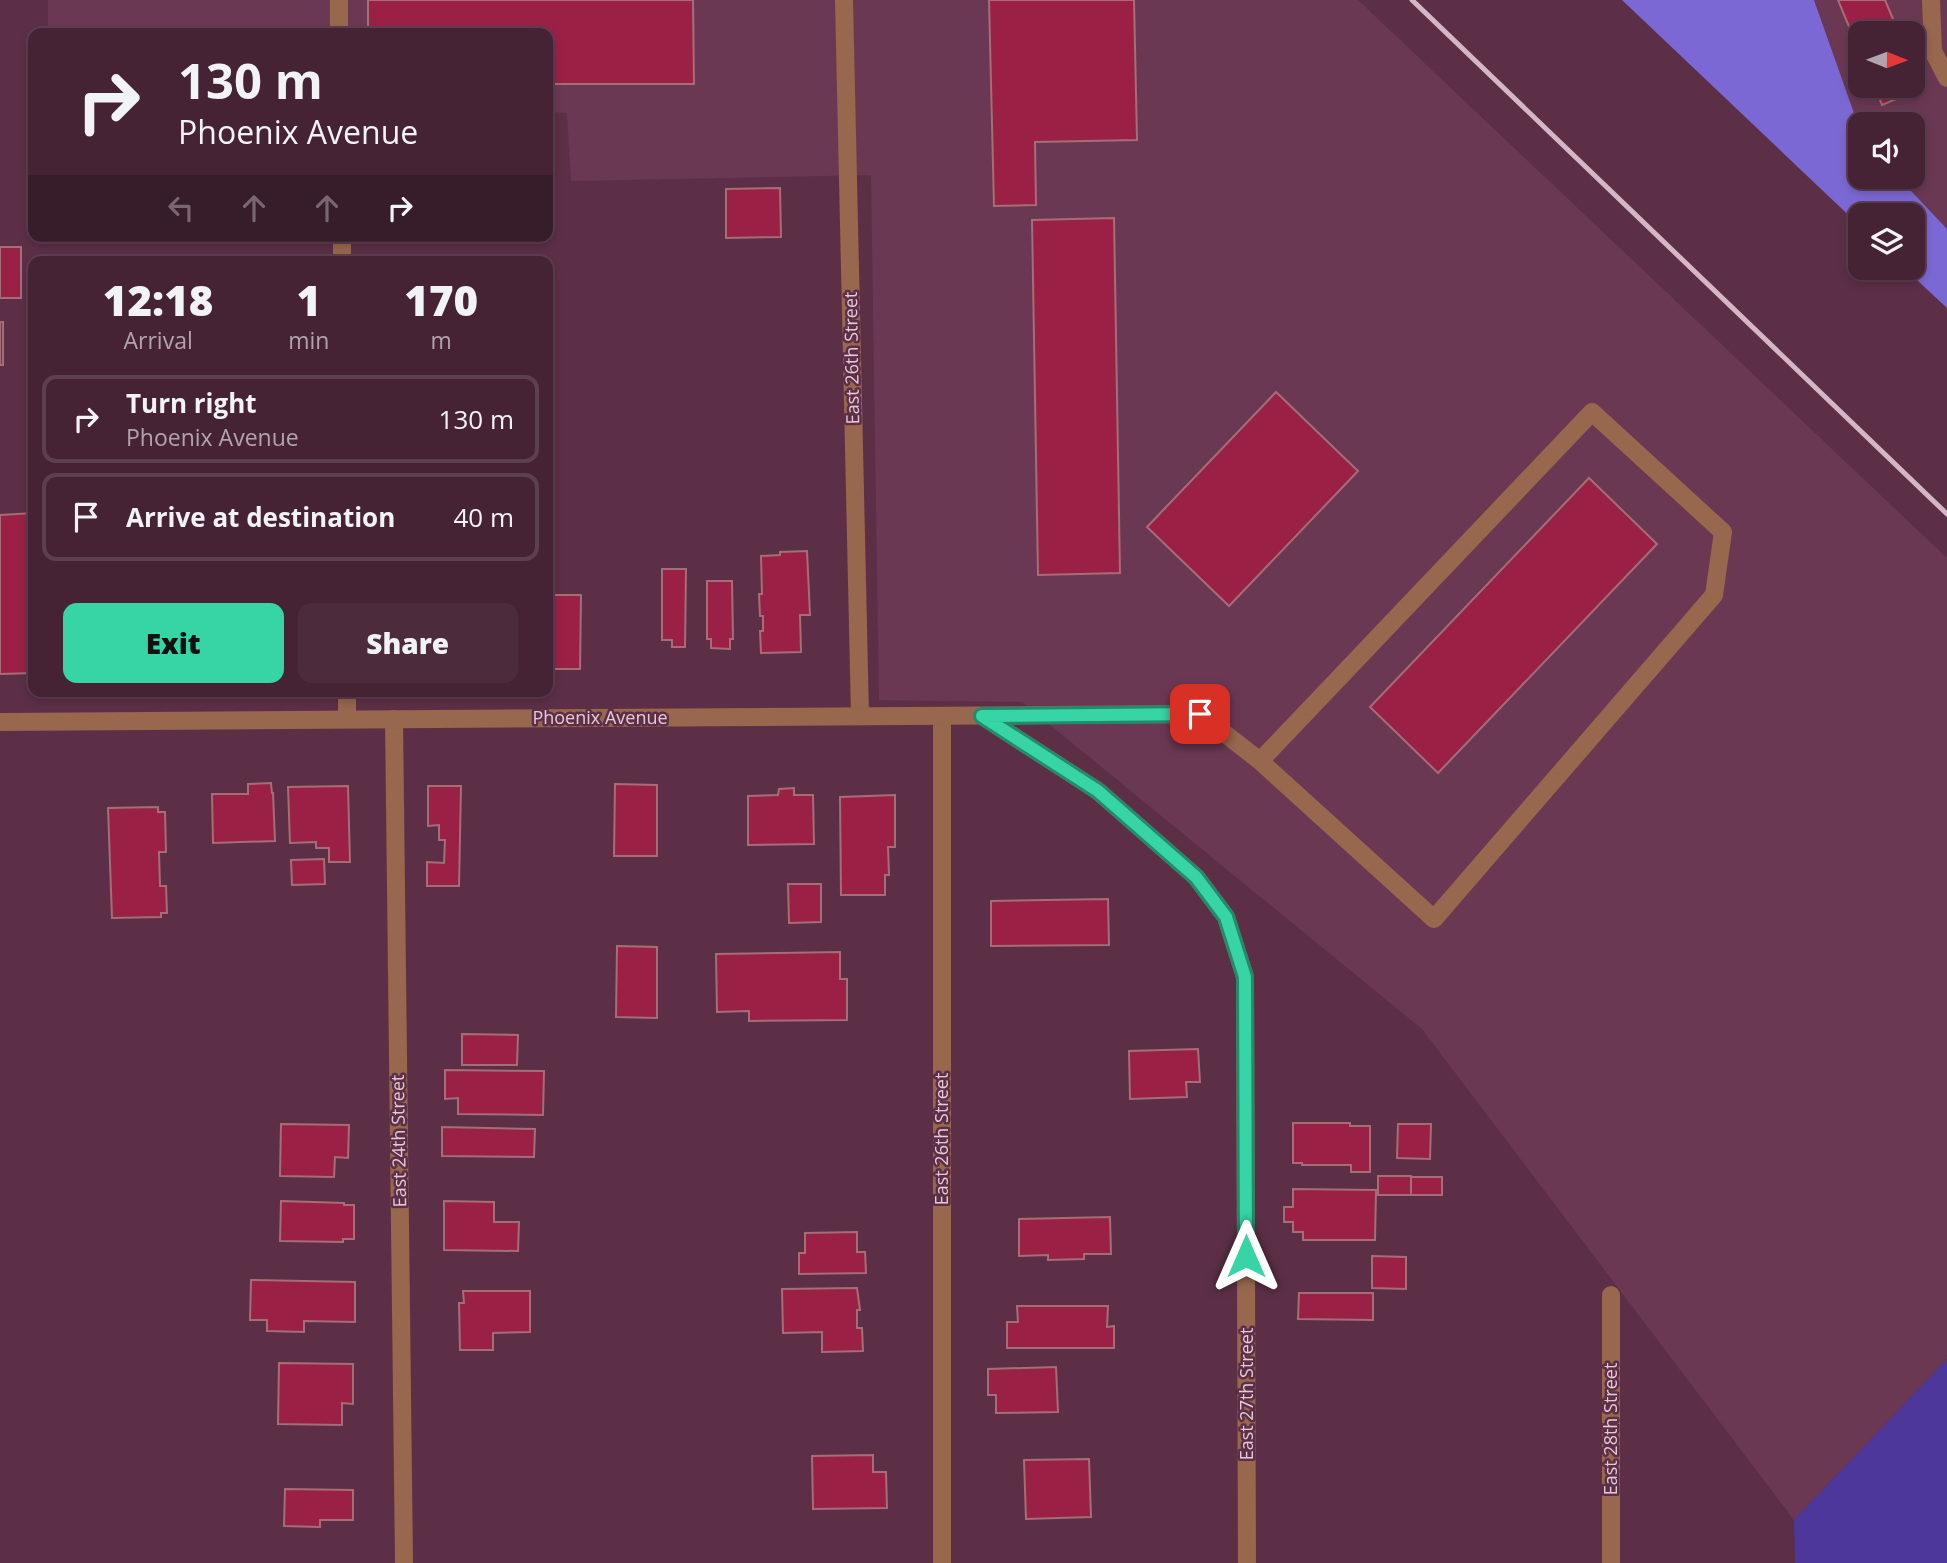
<!DOCTYPE html>
<html lang="en">
<head>
<meta charset="utf-8">
<style>
	:root { --surface:#452335; --page:#4c2b3d; --text:#f1f3f6; --muted:#b0a4ad; --line:#5d4050; --accent:#37d4a6 }
	body { margin:0; font-family:"Open Sans",sans-serif; background:var(--page); color:var(--text); height:100vh; display:flex; flex-direction:column; font-size:26px; white-space:nowrap }
	* { box-sizing:border-box; margin:0 }
	p { font-size:23px; color:var(--muted) }
	.icon { flex:none; width:38px; height:38px; fill:none; stroke:currentColor; stroke-width:2; stroke-linecap:round; stroke-linejoin:round }
	.map { position:relative; flex:1; overflow:hidden }
	.sheet { position:absolute; left:28px; top:256px; width:525px; height:441px; display:flex; flex-direction:column; background:var(--surface); border-radius:14px; box-shadow:0 4px 10px #0003,0 0 0 2px var(--line) }
	.sheet>* { flex:none }
	.hud { position:absolute; left:28px; top:28px; width:525px; height:214px; border-radius:14px; box-shadow:0 4px 10px #0003,0 0 0 2px var(--line); background:#452335; color:var(--text); overflow:hidden }
	.needle { width:46px; rotate:91deg }
	.buttons { position:absolute; left:1848px; top:21px; display:grid; gap:14px }
	.buttons a { display:grid; place-items:center; width:77px; height:77px; border-radius:14px; background:var(--surface); box-shadow:0 4px 10px #0003,0 0 0 2px var(--line); font-size:35px }
	.pin { position:absolute; display:grid; place-items:center; width:60px; height:60px; color:#fff; margin:-30px; border-radius:14px; box-shadow:0 4px 10px #0006 }
	.me { position:absolute; width:77px; margin:-38px; rotate:0deg; stroke-linejoin:round; filter:drop-shadow(0 0 5px #0008) }
	.turn { display:flex; align-items:center; gap:24px; height:147px; padding:0 35px; font-size:32px }
	.turn .icon { width:91px; height:91px; stroke-width:2.5 }
	.turn b { display:block; font-size:49px; line-height:60px }
	.lanes { display:flex; align-items:center; height:66px; padding:0 35px; background:#0003; justify-content:center; gap:35px; direction:ltr }
	.lanes .off { opacity:.35 }
	.eta { display:flex; justify-content:space-evenly; align-items:center; height:119px; text-align:center }
	.eta b { font-size:42px; font-weight:800; line-height:49px }
	.button { display:flex; gap:14px; margin-top:auto; padding:14px 35px }
	.button a { flex:1; height:80px; border-radius:14px; background:var(--accent); color:#111; font-size:28px; font-weight:800; line-height:80px; text-align:center }
	.button a+a { background:var(--page); color:var(--text) }
	ul { padding:0; list-style:none }
	li { display:flex; align-items:center; gap:21px; height:88px; margin:0 14px 10px; padding:0 21px; border:4px solid var(--line); border-radius:14px }
	li div { flex:1 }
	li b { display:block; font-size:26px }
	li em { font-style:normal }
	.map>svg:first-child { display:block }
	.built { fill:#6b3853; fill-rule:evenodd }
	.green { fill:#4d379b }
	.forest { fill:#7b68d4 }
	.building { fill:#9b2046; stroke:#a56d76; stroke-width:2 }
	.lines { fill:none; stroke-linecap:round; stroke-linejoin:round }
	.minor { stroke:#97674e; stroke-width:18 }
	.rail { stroke:#d5b6c5; stroke-width:5 }
	.route-casing { stroke:#248a6c; stroke-width:18 }
	.route { stroke:#37d4a6; stroke-width:12 }
	.labels { text-anchor:middle; stroke-width:5; stroke-linejoin:round; paint-order:stroke }
	.street-label { font-size:18px; fill:#e6c9d7; stroke:#5c2f47 }
</style>
</head>
<body>
<div class="map">
<svg width="1947" height="1563" viewBox="0 0 1947 1563">
	<rect width="100%" height="100%" fill="#5c2f47"/>
	<g class="built">
		<path d="M48,0H1358L1947,558V1359L1794,1520L1422,1029L1022,702L879,700L871,175L571,181L567,113L548,112V33H48Z"/>
		<path d="M1814,0H1947V229L1898,177H1913V124H1860V130ZM1860,33H1913V86H1860Z"/>
	</g>
	<path class="green" d="M1947,1359V1563H1795L1794,1520Z"/>
	<path class="forest" d="M1622,0H1814L1860,130V177H1898L1947,229V308L1904,268H1913V215H1860V226Z"/>
	<g class="building">
		<path d="M368,0H693L694,84H548V33H368Z"/>
		<path d="M989,0H1134L1137,140L1035,142L1036,205L994,206Z"/>
		<path d="M1838,0H1885L1899,33H1860V53Z"/>
		<path d="M1913,65L1923,88L1882,105L1874,86H1913Z"/>
		<path d="M780,188L781,237L726,238V189Z"/>
		<path d="M1114,218L1120,573L1038,575L1032,220Z"/>
		<path d="M426,236H462V237L426,238Z"/>
		<rect x="0" y="247" width="21" height="51"/>
		<rect x="0" y="322" width="3" height="43"/>
		<path d="M1276,392L1358,471L1229,606L1147,527Z"/>
		<path d="M1589,478L1657,544L1438,773L1370,707Z"/>
		<path d="M33,513V673L0,674V515Z"/>
		<path d="M807,551L810,615H800L801,652L761,653L760,631H763V616H760L759,594H762L761,556L780,555V552Z"/>
		<path d="M662,569H686L685,647H672V640H662Z"/>
		<path d="M707,581H732L733,639H730V649L711,648V639H707Z"/>
		<path d="M548,595H581L580,669H548Z"/>
		<path d="M271,783L272,793H273L275,841L213,843L212,794H248V784Z"/>
		<path d="M615,784L657,785V856H614Z"/>
		<path d="M348,786L350,862H329V848H316V842L290,843L288,787Z"/>
		<path d="M428,786H461L459,886H427V862L444,863L445,840H439V825L428,826Z"/>
		<path d="M794,788V795H813L814,844L748,845V796L778,795L779,789Z"/>
		<path d="M895,795V847H888L889,875H885V895H841L840,797Z"/>
		<path d="M158,807V812H165L166,852H159L160,886H166L167,913H161V917L112,918L108,808Z"/>
		<path d="M324,859L325,884L292,885L291,860Z"/>
		<path d="M788,884H821V922L789,923Z"/>
		<path d="M1108,899L1109,945L991,946V901Z"/>
		<path d="M617,946L657,947V1018L616,1017Z"/>
		<path d="M840,952V979H847V1020L749,1021V1011L717,1012L716,954Z"/>
		<path d="M462,1034L518,1035L517,1065H462Z"/>
		<path d="M1198,1049L1200,1082H1186L1187,1097L1130,1099L1129,1051Z"/>
		<path d="M445,1070L544,1071L543,1115L458,1114V1098L445,1099Z"/>
		<path d="M1293,1123H1350V1126H1370V1172H1351V1165H1302V1163H1293Z"/>
		<path d="M281,1124L349,1125L348,1158L335,1157L334,1177L280,1176Z"/>
		<path d="M1398,1124H1431L1430,1159L1397,1158Z"/>
		<path d="M442,1127L535,1129L534,1157L442,1156Z"/>
		<rect x="1378" y="1176" width="33" height="19"/>
		<rect x="1411" y="1177" width="31" height="18"/>
		<path d="M1293,1189L1376,1190L1375,1240H1303V1232H1293V1222H1284V1207H1293Z"/>
		<path d="M281,1201L344,1203V1205H354V1239H343V1242L280,1241Z"/>
		<path d="M444,1201L494,1202V1222H519L518,1251L444,1250Z"/>
		<path d="M1110,1217L1111,1254H1084V1259L1048,1260V1255L1019,1256V1219Z"/>
		<path d="M857,1232V1252H865L866,1273L799,1274V1253H805V1233Z"/>
		<path d="M1372,1256L1406,1257V1289L1372,1288Z"/>
		<path d="M251,1280L355,1282V1322L304,1321V1332L267,1331V1320H250Z"/>
		<path d="M857,1288L860,1310H857V1328H862L863,1351L822,1352V1332L783,1333L782,1289Z"/>
		<path d="M463,1291H530V1332L493,1333V1350H460L459,1303H464Z"/>
		<path d="M1299,1293H1373V1320L1298,1319Z"/>
		<path d="M1017,1306H1108L1107,1327L1114,1326V1348H1007V1322H1018Z"/>
		<path d="M279,1363L353,1364V1404L342,1403V1425L278,1424Z"/>
		<path d="M1056,1367L1058,1412L996,1413V1395H988V1369Z"/>
		<path d="M873,1455V1472H886L887,1508L813,1509L812,1456Z"/>
		<path d="M1089,1459L1091,1517L1026,1519L1024,1460Z"/>
		<path d="M285,1489L353,1490V1520H320V1527L284,1526Z"/>
	</g>
	<g class="lines">
		<g class="minor">
			<path d="M339,0V33"/>
			<path d="M844,0L860,716"/>
			<path d="M1931,0L1933,51L1947,78"/>
			<path d="M342,236V261"/>
			<path d="M942,716V1563"/>
			<path d="M982,716L1098,791L1196,877L1226,917L1245,977L1247,1563"/>
			<path d="M347,719V691"/>
			<path d="M394,719L404,1563"/>
			<path d="M0,722L1200,714L1260,761L1434,919L1714,595L1723,532L1592,412L1260,761"/>
			<path d="M1611,1295V1563"/>
		</g>
		<path class="rail" d="M1412,0L1947,514"/>
	</g>
	<g class="lines">
		<g class="route-casing">
			<path id="route" d="M1200,714L982,716L1098,791L1196,877L1226,917L1245,977L1246,1256"/>
		</g>
		<use href="#route" class="route"/>
	</g>
	<g class="labels">
		<g class="street-label">
			<text transform="translate(852 358) rotate(-91)" y="6">East 26th Street</text>
			<text x="600" y="724">Phoenix Avenue</text>
			<text transform="translate(942 1139) rotate(-90)" y="6">East 26th Street</text>
			<text transform="translate(399 1141) rotate(-91)" y="6">East 24th Street</text>
			<text transform="translate(1247 1394) rotate(-90)" y="6">East 27th Street</text>
			<text transform="translate(1611 1429) rotate(-90)" y="6">East 28th Street</text>
		</g>
	</g>
</svg>
<div class="buttons">
<a><svg class="needle" viewBox="-14 -14 28 28"><path d="M0-13l5 13h-10z" fill="#e53935"/><path d="M0 13l5-13h-10z" fill="#b0a4ad"/></svg></a>
<a><svg class="icon" aria-label="sound" viewBox="0 0 24 24"><path d="M4 9h4l5-4v14l-5-4H4zM17 9q2 3 0 6"/></svg></a>
<a><svg class="icon" aria-label="layers" viewBox="0 0 24 24"><path d="M12 4l9 5-9 5-9-5zM3 14l9 5 9-5"/></svg></a>
</div>
<div class="pin" style="left:1200px;top:714px;background:#d93025"><svg class="icon" aria-label="arrive" viewBox="0 0 24 24"><path d="M6 21V4h12l-3 4 3 4H6"/></svg></div>
<svg class="me" style="left:1246px;top:1256px" viewBox="-20 -20 40 40"><path d="M0-17L14 15 0 8-14 15z" fill="#37d4a6" stroke="#fff" stroke-width="4"/></svg>
<div class="hud">
<div class="turn"><svg class="icon" aria-label="right" viewBox="0 0 24 24"><path d="M7 20v-9h11M14 6l5 5-5 5"/></svg><div><b>130 m</b>Phoenix Avenue</div></div>
<div class="lanes"><svg class="icon off" aria-label="left" viewBox="0 0 24 24"><path d="M17 20v-9H6M10 6l-5 5 5 5"/></svg><svg class="icon off" aria-label="ahead" viewBox="0 0 24 24"><path d="M12 20V5M6 11l6-6 6 6"/></svg><svg class="icon off" aria-label="ahead" viewBox="0 0 24 24"><path d="M12 20V5M6 11l6-6 6 6"/></svg><svg class="icon" aria-label="right" viewBox="0 0 24 24"><path d="M7 20v-9h11M14 6l5 5-5 5"/></svg></div>
</div>
<section class="sheet">
<div class="eta">
<div><b>12:18</b><p>Arrival</p></div>
<div><b>1</b><p>min</p></div>
<div><b>170</b><p>m</p></div>
</div>
<ul>
<li><svg class="icon" aria-label="right" viewBox="0 0 24 24"><path d="M7 20v-9h11M14 6l5 5-5 5"/></svg><div><b>Turn right</b><p>Phoenix Avenue</p></div><em>130 m</em></li>
<li><svg class="icon" aria-label="arrive" viewBox="0 0 24 24"><path d="M6 21V4h12l-3 4 3 4H6"/></svg><div><b>Arrive at destination</b></div><em>40 m</em></li>
</ul>
<div class="button"><a>Exit</a><a>Share</a></div>
</section>
</div>
</body>
</html>
